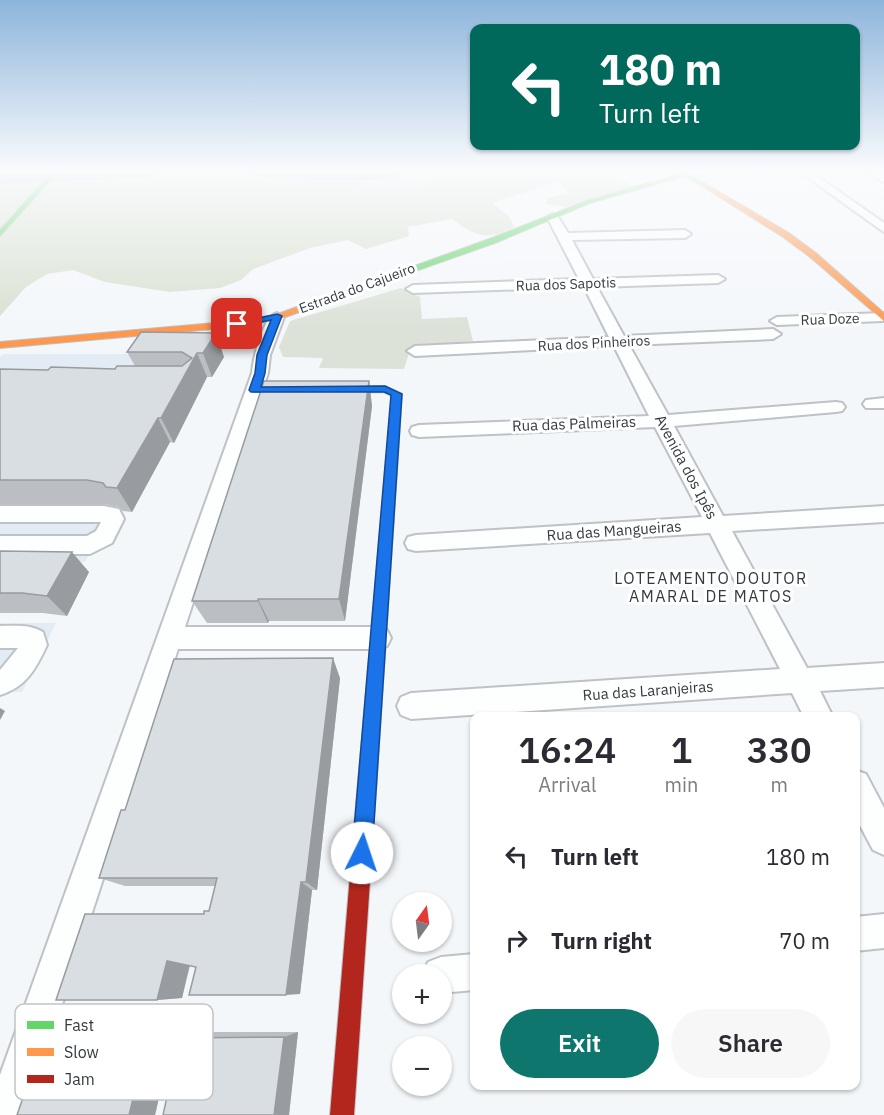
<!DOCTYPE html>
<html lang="en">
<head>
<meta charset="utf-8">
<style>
	:root { --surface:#fff; --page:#f7f7f7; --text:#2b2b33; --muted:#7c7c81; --accent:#0f766e }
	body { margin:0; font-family:"IBM Plex Sans",sans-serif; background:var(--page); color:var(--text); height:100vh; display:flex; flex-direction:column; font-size:22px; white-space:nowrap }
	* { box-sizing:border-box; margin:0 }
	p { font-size:20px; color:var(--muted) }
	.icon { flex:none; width:33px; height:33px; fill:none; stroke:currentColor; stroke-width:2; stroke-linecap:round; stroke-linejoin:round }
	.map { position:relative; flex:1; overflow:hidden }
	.panel { position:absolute; left:470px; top:712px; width:390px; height:378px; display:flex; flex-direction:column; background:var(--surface); border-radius:12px; box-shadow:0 2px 4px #0004 }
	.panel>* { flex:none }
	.guide { position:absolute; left:470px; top:24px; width:390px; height:126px; border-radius:12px; box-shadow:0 2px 4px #0004; background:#00695c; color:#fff; overflow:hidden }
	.needle { width:39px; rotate:14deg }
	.controls { position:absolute; left:392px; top:892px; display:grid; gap:12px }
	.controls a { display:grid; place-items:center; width:60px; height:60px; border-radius:50%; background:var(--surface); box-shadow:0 2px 4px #0004; font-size:30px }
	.pin { position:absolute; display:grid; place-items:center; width:51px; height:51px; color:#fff; margin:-26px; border-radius:12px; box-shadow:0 3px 9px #0006 }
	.me { position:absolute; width:66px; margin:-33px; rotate:4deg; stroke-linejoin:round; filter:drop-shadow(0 0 4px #0008) }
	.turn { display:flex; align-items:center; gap:21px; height:126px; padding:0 30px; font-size:27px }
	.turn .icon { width:78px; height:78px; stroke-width:2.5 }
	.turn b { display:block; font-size:42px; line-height:51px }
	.eta { display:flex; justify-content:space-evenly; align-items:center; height:102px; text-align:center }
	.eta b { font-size:36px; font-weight:600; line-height:42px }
	.cta { display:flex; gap:12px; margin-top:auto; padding:12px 30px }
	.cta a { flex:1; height:69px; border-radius:36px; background:var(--accent); color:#fff; font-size:24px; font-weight:600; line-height:69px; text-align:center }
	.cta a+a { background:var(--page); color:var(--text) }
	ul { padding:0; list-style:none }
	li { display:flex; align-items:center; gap:18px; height:84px; padding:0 30px }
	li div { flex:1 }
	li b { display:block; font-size:22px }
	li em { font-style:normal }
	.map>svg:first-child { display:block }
	.built { fill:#e3ecf5 }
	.green { fill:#dce2d8 }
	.forest { fill:#d8e0d0 }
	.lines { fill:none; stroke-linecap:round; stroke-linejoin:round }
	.river { fill:#a4b6c7; fill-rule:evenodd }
	.street-casing { stroke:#bec2c6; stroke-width:4 }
	.fast-casing { stroke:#bec2c6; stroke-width:2 }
	.slow-casing { stroke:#bec2c6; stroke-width:2 }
	.jam-casing { stroke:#bec2c6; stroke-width:2 }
	.street { fill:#fdfefe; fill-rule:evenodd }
	.fast { fill:#63d668; fill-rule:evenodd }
	.slow { fill:#ff974d; fill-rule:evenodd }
	.jam { fill:#b3261e; fill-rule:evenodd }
	.wall { fill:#bbbfc3 }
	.shaded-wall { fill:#989b9f }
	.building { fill:#d9dee3; stroke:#989b9f; stroke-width:1.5 }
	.route { fill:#1a73e8; stroke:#114b97; stroke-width:1.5 }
	.labels { text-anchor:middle; stroke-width:6; stroke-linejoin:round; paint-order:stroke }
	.far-street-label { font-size:14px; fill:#333a41; stroke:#fff }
	.street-label { font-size:15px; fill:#333a41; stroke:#fff }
	.neighbourhood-label { font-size:16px; letter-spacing:1.5px; fill:#333a41; stroke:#fff }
	.key { fill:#fff; stroke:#c2c4c6; stroke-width:1.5 }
	.key-label { font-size:16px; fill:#333a41 }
</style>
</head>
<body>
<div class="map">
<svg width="884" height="1115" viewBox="0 0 884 1115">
	<rect width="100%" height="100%" fill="#f4f7fa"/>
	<g class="built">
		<path d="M3,354H143L127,385L0,386V357Z"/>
		<path d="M0,514H109L85,562H0Z"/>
		<path d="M0,623H56L22,692H0Z"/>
	</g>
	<g class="green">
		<path d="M362,172H436L430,175L427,184C402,197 379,203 352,192L364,184Z"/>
		<path d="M401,288L420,297L422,319L467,317L473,341L411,347L404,369L319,368L323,358L283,357L279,347L290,321Z"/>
	</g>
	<path class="forest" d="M0,172H362L364,184L352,192C379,203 402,197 427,184L430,175L436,172H603L634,186L566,207L546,204L548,198L568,193L559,181L492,203L509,216L514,227C487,242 475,236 452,219L408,227L409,236L366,249L348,240L310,248L253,269L241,280L220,288L170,292L105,282L73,270L47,274L26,287L0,316Z"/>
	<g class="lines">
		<g class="river">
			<path d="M52,172H158L150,177L0,184V174Z"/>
			<path d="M249,172H404C391,187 280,178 257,177Z"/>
		</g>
		<g class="street-casing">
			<g id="street">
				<path d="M682,172H705L700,175L682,176Z"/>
				<path d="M800,172H811L884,223V232Z"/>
				<path d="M867,172H879L884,175V182Z"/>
				<path d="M553,214L557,215L568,233L685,230L691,234L685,238L572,240L593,279L718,275L725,279L718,283L597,287L624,336L773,329L781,334L773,339L629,345L668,415L836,402L842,403L845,407L842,411L836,412L674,426L723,516L884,506V522L732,531L807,668L884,663V687L820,691L833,717H804L792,693L411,719L401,715L397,706L401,697L411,693L780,669L710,533L416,551L408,549L405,543L408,537L416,535L702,517L655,427L419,437L412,435L410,431L412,427L419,425L649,416L614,346L415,356L407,351L415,346L609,337L584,287L413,293L406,289L413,285L579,279L547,217Z"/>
				<path d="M277,313L284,317L270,355L268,373L185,627H378L387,630L391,638L387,646L378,649H178L26,1115H0V1075L252,373C253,359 263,316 277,313Z"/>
				<path d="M883,313V321L777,325L770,321L777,317Z"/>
				<path d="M884,398V408H866L863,404L866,400Z"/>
				<path d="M0,506H104L119,509L124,519L112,543L90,554H0V536H87L96,531L101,522H0Z"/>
				<path d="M0,626C15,626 29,624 43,632L47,645C36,669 26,687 0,695V670L18,648H0Z"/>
				<path d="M855,770L866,774L884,808V855L873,850L855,816Z"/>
				<path d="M884,914V948L855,951V917Z"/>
				<path d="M474,954V990L441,993V975H423L428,962L441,957Z"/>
			</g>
		</g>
		<g class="fast-casing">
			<g id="fast">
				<path d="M52,172H58L0,236V230Z"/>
				<path d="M686,172L707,185L702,186L685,176L590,203L495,243L305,310L298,308L489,239L586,201Z"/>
				<path d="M385,386L402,394L372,851L369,858L362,861L355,858L352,851L392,396L384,392L254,393L249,390L254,387Z"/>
			</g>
		</g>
		<g class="slow-casing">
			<g id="slow">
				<path d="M702,184H706L789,233L816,253L884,313V321L810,257L783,237L702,186Z"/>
				<path d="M302,305L306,308L305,310L277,320L237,327L0,348V342L237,321L275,315Z"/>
			</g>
		</g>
		<g class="jam-casing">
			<path id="jam" d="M362,841L369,844L372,851L354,1115H330L352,851L355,844Z"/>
		</g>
		<use href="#street" class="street"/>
		<use href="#fast" class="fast"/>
		<use href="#slow" class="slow"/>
		<use href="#jam" class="jam"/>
	</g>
	<g class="wall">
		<path d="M141,332L224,357L212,377H207L174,443L170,442L132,512L123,511L119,507L104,504H0V369L48,370L115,369L135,366L127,352Z"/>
		<path d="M369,381L372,406L345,621H269L268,623H207L192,601Z"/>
		<path d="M0,551L89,572L67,616L43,613H0Z"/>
		<path d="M340,678L317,890H312L300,994L190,966L182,998L157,1000L204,914L209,911L215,886H125L99,878L125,810Z"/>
		<path d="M204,1032H298L289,1115H163L180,1038Z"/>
		<path d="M174,1033L155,1115L43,1040L78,1035Z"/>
	</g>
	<g class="shaded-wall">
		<path d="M216,333L224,357L212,377L203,353Z"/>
		<path d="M197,353L207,377L174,443L161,418Z"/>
		<path d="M369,381L372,406L345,621L339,599Z"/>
		<path d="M158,418L170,442L132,512L117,488Z"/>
		<path d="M72,552L89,572L67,616L47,596Z"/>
		<path d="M258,599L269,621L268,623L258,601Z"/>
		<path d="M333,658L340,678L317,890L306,882Z"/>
		<path d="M0,708L5,711L0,720Z"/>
		<path d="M301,882L312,890L300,994L286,995Z"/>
		<path d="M167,961L190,963L182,998L157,1000Z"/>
		<path d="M298,1032L289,1115H274L284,1037Z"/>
		<path d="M174,1033L155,1115H129L148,1039Z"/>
	</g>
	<g class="building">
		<path d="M141,332L216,333L203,353H197L161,418H158L117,488L106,487L103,483L87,480H0V369L48,370L51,367L115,369L117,366H182L192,358L182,352H127Z"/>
		<path d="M264,381H369L339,599H258V601H192Z"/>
		<path d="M0,551L72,552L47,596L22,593H0Z"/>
		<path d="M333,658L306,882H301L286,995H189L196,967L167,961L157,1000H56L85,914H204V911H209L217,878H99L121,810H125L174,659Z"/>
		<path d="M284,1037L274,1115H163L180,1038Z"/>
		<path d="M148,1039L129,1115H17L43,1040Z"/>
	</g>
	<linearGradient id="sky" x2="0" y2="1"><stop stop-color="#8db5db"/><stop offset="0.52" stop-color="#fafbfd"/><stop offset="1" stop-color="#fafbfd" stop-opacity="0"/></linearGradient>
	<rect width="884" height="328" fill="url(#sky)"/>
	<path class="route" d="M277,314L282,316L267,355L265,373L261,387L385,386L402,394L372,853L369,860L362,862L355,860L352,853L391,395L384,392H251L249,390L255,373L257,355L271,320L237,327L232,324Z"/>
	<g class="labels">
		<g class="far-street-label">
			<text transform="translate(566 284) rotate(-2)" y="5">Rua dos Sapotis</text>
			<text transform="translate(357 288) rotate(-20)" y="5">Estrada do Cajueiro</text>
			<text transform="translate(830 319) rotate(-2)" y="5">Rua Doze</text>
			<text transform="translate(594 343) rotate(-3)" y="5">Rua dos Pinheiros</text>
		</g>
		<g class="street-label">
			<text transform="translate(574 424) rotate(-2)" y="5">Rua das Palmeiras</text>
			<text transform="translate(686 467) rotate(62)" y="5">Avenida dos Ipês</text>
			<text transform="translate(614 531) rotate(-4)" y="5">Rua das Mangueiras</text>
			<text transform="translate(648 691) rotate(-4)" y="5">Rua das Laranjeiras</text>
		</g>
		<g class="neighbourhood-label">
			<text x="711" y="584">LOTEAMENTO DOUTOR<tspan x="711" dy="18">AMARAL DE MATOS</tspan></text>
		</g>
	</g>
	<rect x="15" y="1004" width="198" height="96" rx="9" class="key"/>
	<rect x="27" y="1021" width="27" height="8" fill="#63d668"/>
	<rect x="27" y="1048" width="27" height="8" fill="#ff974d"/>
	<rect x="27" y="1075" width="27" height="8" fill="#b3261e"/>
	<g class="key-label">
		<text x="64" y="1031">Fast</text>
		<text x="64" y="1058">Slow</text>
		<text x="64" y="1085">Jam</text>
	</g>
</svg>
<div class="controls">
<a><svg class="needle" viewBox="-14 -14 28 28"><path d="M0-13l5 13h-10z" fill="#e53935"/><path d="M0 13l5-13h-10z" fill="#7c7c81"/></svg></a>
<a>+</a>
<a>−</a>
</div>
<div class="pin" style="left:237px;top:324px;background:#d93025"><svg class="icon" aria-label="arrive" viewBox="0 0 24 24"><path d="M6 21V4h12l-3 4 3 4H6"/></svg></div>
<svg class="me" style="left:362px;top:853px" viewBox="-20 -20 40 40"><circle r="19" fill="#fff"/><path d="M0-13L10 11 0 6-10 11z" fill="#1a73e8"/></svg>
<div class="guide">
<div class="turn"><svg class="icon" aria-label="left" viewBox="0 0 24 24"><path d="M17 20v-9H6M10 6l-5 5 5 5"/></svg><div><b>180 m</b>Turn left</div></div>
</div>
<section class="panel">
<div class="eta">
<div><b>16:24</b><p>Arrival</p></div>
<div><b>1</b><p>min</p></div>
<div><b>330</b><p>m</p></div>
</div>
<ul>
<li><svg class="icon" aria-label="left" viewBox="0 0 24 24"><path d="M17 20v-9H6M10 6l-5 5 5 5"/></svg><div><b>Turn left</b></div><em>180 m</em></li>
<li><svg class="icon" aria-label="right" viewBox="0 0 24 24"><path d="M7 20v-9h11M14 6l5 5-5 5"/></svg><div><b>Turn right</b></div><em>70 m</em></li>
</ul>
<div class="cta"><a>Exit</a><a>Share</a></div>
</section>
</div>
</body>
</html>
